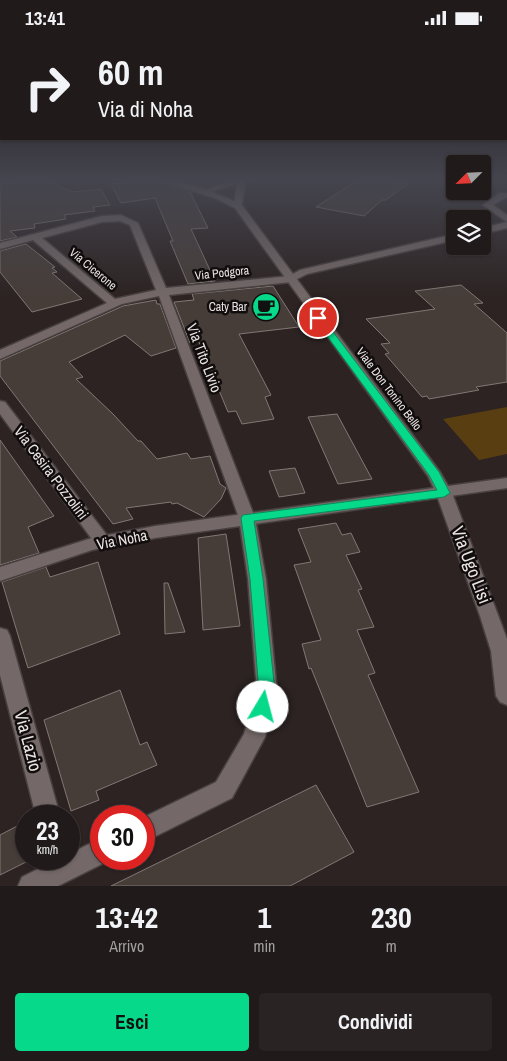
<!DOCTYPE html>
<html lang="it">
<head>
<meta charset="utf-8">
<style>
	:root { --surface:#211a1a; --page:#292323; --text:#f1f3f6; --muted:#a2a1a2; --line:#3e3839; --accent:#07d98b }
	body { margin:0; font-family:"Archivo Narrow",sans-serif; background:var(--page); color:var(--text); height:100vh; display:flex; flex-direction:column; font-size:19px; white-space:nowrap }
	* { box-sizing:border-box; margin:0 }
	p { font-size:16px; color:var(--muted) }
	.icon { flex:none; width:28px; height:28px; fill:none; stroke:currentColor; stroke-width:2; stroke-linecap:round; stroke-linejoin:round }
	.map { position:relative; height:851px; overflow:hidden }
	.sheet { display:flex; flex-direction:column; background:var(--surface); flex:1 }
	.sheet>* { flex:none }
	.top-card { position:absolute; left:0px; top:0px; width:508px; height:105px; box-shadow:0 1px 4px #0004,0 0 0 1px var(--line); background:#211a1a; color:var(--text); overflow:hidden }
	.needle { width:32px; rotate:246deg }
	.fabs { position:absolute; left:446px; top:120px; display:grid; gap:10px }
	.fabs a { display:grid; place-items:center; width:45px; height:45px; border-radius:5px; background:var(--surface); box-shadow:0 1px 4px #0004,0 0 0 1px var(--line); font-size:25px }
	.speed { position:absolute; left:15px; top:770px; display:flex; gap:10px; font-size:25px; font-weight:700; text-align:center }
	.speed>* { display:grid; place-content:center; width:65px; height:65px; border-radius:50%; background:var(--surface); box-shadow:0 1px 4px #0004,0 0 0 1px var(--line); line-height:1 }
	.speed small { font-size:12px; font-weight:400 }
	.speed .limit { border:8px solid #d22; background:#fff; color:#111 }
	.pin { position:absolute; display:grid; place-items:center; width:42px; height:42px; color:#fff; margin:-21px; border:2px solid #fff; border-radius:50%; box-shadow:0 1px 5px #0007 }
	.me { position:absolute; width:55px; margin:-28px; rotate:8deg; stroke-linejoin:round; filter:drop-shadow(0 0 4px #0008) }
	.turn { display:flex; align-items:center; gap:18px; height:105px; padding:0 15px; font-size:22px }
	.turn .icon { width:65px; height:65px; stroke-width:2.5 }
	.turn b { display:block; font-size:35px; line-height:42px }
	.eta { display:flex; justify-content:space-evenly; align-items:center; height:85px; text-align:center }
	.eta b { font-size:30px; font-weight:700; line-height:35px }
	.primary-button { display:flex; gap:10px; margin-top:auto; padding:10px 15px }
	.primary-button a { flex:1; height:58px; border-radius:5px; background:var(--accent); color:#111; font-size:20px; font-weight:700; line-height:58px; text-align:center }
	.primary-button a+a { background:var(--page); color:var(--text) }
	.status { display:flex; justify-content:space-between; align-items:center; height:35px; padding:0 25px; background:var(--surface); direction:ltr }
	.status svg { height:14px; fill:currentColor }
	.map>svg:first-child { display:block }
	.green { fill:#593e12 }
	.building { fill:#463d39; stroke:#827873 }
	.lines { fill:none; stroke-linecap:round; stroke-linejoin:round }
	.minor-casing { stroke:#484040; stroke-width:3 }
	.tertiary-casing { stroke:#484040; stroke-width:3 }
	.secondary-casing { stroke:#484040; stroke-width:3 }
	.minor { fill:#746968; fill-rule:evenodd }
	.tertiary { fill:#746968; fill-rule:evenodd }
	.secondary { fill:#746968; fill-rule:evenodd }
	.route { fill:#07d98b; stroke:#058d5a }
	.labels { text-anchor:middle; stroke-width:5; stroke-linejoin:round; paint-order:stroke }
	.far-street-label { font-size:12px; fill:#ebe4e4; stroke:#110d0d }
	.far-poi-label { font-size:12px; fill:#ebe4e4; stroke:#110d0d; text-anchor:end }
	.street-label { font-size:15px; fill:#ebe4e4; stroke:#110d0d }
	.near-street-label { font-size:18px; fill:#ebe4e4; stroke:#110d0d }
</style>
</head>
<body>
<div class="status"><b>13:41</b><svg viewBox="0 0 49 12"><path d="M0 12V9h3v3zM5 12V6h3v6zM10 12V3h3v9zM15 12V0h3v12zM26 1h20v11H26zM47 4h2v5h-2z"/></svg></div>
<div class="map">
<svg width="507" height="851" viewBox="0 0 507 851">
	<rect width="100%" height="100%" fill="#2c2322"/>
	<path class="green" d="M507,372V419L479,425L443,384Z"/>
	<g class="building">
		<path d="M24,143H41L73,157L101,154L110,170L93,172L95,176L64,180L66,184L34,189L35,193L10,196L17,202L0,206V149Z"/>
		<path d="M120,143H147L190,157L208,193L191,194L215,246L188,249L170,206H173L155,163L121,168L111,149L123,148Z"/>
		<path d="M361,143H380L409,148L386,165H382L364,181L316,172Z"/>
		<path d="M26,209L55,232L52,233L57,237L52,238L82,264L32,277L0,237V216Z"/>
		<path d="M461,250L483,268L474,269L507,298V347L476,352L479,355L429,364L427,361L422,362L385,319L389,318L381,309L390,308L366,284L435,274L415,256Z"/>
		<path d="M273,251L299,292L239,299L271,360L265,362L274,384L242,389L236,376L228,377L198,305L190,308L174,267L194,265L192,259Z"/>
		<path d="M156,265L157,269H160L176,313L151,321L125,300L69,327L83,342L76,344L113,379L138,406H141L157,424L187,418L191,424L210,421L220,449L226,453L221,464L204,482L177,468L172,469L171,467L126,473L133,484L113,489L0,341V326L123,271Z"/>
		<path d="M337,379L372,444L338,449L308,382Z"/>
		<path d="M0,405L54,481L28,492L39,518L0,530Z"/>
		<path d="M295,433L305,458L279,462L269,436Z"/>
		<path d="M336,488L342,500L351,498L360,517L346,520L362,554L358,555L374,592L357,595L375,638L368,640L419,757L367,772L311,633L309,634L302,609L321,605L294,530L311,527L298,494Z"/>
		<path d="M226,499L240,591L203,595L198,503Z"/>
		<path d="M98,527L120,599L28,633L2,547L46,532L50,542Z"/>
		<path d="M164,548H168L185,597L165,599Z"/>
		<path d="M120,655L140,710L147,707L157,730L96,756L99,765L71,776L44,685Z"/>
		<path d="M316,750L354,817L290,851H111Z"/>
		<path d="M21,789L26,802V827L0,840V800Z"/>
	</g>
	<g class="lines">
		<g class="minor-casing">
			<g id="minor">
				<path d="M238,143H249L246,145L241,173L234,171L237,148L205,159L201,157Z"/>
				<path d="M500,158H507V162L493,170L507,180V187L483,170Z"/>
				<path d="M121,180L138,188L166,253L289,241L300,235L455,199V205L307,239L291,247L169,260L255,483L266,544L277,657L265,702L232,763L144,807V782L216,747L244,699L257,657L248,544L239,483L159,261L122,269L0,324V315L107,268L33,205L0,214V208L102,181ZM120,186L130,190L156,255L115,264L42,203L102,187Z"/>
				<path d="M507,187V193L482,199V193Z"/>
				<path d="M0,366L5,367L109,503L112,507L109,511L103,513L97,511L0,379Z"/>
				<path d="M0,593L7,595L10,601L60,781H36L0,640Z"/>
				<path d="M101,803V824L110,825L58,851H18L22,842L58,824H69V819Z"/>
			</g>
		</g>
		<g class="tertiary-casing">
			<path id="tertiary" d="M507,443V453L155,503L92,515L0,546V532L92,503L155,491Z"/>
		</g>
		<g class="secondary-casing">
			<path id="secondary" d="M149,143C178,143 215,157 241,169L440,437L452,458L507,604V670L500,667L496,661L491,616L480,581L436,458L428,441L235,173L215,163Z"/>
		</g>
		<use href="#minor" class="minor"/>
		<use href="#tertiary" class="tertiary"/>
		<use href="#secondary" class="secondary"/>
	</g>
	<linearGradient id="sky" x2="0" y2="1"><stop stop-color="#181313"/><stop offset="0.55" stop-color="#45454f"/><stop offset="1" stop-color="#45454f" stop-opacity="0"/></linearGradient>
	<rect width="507" height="262" fill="url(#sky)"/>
	<path class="route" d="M318,280L321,281L439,437L450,458L444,462L254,486L263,544L275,657L269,677L263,679L257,677L255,672L259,657L250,544L241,483L243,480L437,455L429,440L314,283Z"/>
	<defs>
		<g id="cafe-disc" transform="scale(1.4375)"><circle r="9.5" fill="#07d98b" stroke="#110d0d"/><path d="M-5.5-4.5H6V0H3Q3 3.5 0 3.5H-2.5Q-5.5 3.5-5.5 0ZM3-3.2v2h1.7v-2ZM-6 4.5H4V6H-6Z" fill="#111"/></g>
	</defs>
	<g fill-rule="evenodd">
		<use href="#cafe-disc" x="266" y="272"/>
	</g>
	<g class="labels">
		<g class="far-street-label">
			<text transform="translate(93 234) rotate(40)" y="4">Via Cicerone</text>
			<text transform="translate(222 238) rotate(-6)" y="4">Via Podgora</text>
			<text transform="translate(389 354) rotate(53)" y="4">Viale Don Tonino Bello</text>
		</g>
		<g class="far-poi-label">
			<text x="247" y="276">Caty Bar</text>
		</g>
		<g class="street-label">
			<text transform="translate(204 323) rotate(69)" y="5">Via Tito Livio</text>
			<text transform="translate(51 438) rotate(53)" y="5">Via Cesira Pozzolini</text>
			<text transform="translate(122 505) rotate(-11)" y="5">Via Noha</text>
		</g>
		<g class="near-street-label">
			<text transform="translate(471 530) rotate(69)" y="6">Via Ugo Lisi</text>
			<text transform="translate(28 706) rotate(75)" y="6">Via Lazio</text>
		</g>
	</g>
</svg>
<div class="fabs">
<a><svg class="needle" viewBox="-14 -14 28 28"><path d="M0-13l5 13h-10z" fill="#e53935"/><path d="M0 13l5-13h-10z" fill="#a2a1a2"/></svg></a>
<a><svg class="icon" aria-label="layers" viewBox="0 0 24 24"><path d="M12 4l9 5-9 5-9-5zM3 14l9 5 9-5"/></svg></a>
</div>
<div class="speed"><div>23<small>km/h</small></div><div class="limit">30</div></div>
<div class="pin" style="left:318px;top:283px;background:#d93025"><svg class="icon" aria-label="arrive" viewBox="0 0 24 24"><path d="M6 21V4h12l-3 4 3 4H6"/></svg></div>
<svg class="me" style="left:263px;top:672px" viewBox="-20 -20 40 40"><circle r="19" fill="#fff"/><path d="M0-13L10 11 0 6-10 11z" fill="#07d98b"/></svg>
<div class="top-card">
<div class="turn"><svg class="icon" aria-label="right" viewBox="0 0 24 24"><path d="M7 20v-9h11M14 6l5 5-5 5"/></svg><div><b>60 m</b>Via di Noha</div></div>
</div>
</div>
<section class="sheet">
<div class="eta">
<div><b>13:42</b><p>Arrivo</p></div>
<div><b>1</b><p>min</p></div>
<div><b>230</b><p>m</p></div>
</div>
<div class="primary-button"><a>Esci</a><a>Condividi</a></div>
</section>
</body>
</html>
